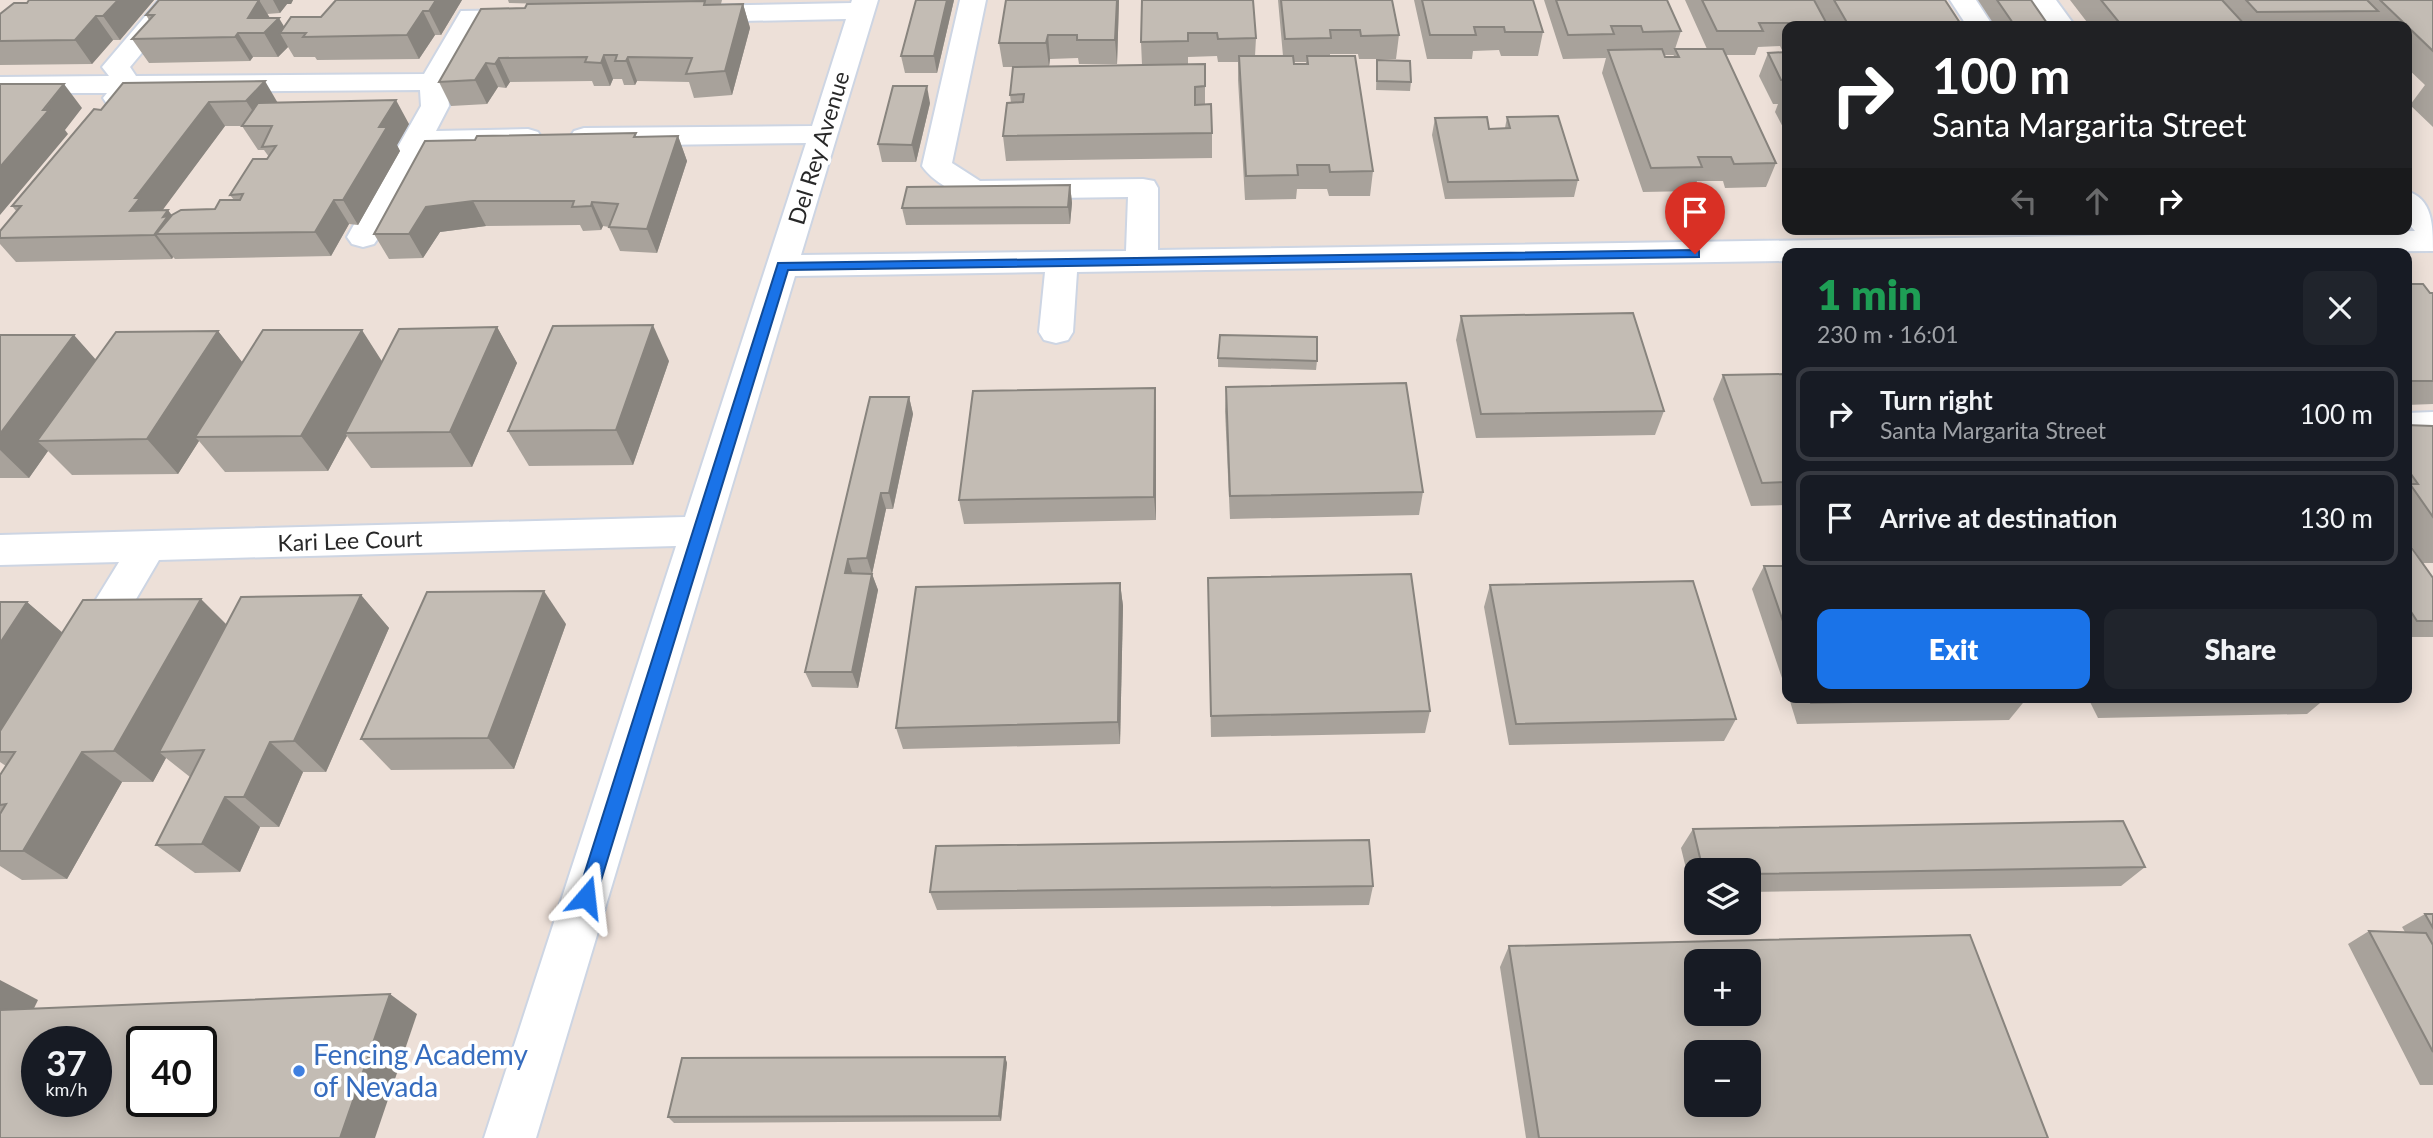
<!DOCTYPE html>
<html lang="en">
<head>
<meta charset="utf-8">
<style>
	:root { --surface:#171b24; --page:#20242c; --text:#f1f3f6; --muted:#9ea1a6; --line:#363941; --accent:#1a73e8 }
	body { margin:0; font-family:Lato,sans-serif; background:var(--page); color:var(--text); height:100vh; display:flex; flex-direction:column; font-size:26px; white-space:nowrap }
	* { box-sizing:border-box; margin:0 }
	p { font-size:23px; color:var(--muted) }
	.icon { flex:none; width:38px; height:38px; fill:none; stroke:currentColor; stroke-width:2; stroke-linecap:round; stroke-linejoin:round }
	.map { position:relative; flex:1; overflow:hidden }
	.drawer { position:absolute; left:1782px; top:248px; width:630px; height:455px; display:flex; flex-direction:column; background:var(--surface); border-radius:14px; box-shadow:0 4px 18px #0003 }
	.drawer>* { flex:none }
	.guide { position:absolute; left:1782px; top:21px; width:630px; height:214px; border-radius:14px; box-shadow:0 4px 18px #0003; background:#202124; color:#fff; overflow:hidden }
	.buttons { position:absolute; left:1684px; top:858px; display:grid; gap:14px }
	.buttons a { display:grid; place-items:center; width:77px; height:77px; border-radius:14px; background:var(--surface); box-shadow:0 4px 18px #0003; font-size:35px }
	.speed { position:absolute; left:21px; top:1026px; display:flex; gap:14px; font-size:35px; font-weight:700; text-align:center }
	.speed>* { display:grid; place-content:center; width:91px; height:91px; border-radius:50%; background:var(--surface); box-shadow:0 4px 18px #0003; line-height:1 }
	.speed small { font-size:18px; font-weight:400 }
	.speed .limit { border:4px solid #111; border-radius:10px; background:#fff; color:#111 }
	.pin { position:absolute; display:grid; place-items:center; width:60px; height:60px; color:#fff; margin:-72px -30px; border-radius:50% 50% 50% 0; rotate:-45deg; box-shadow:0 0 7px #0007 }
	.pin .icon { rotate:45deg }
	.me { position:absolute; width:77px; margin:-38px; rotate:17deg; stroke-linejoin:round; filter:drop-shadow(0 0 5px #0008) }
	.turn { display:flex; align-items:center; gap:24px; height:147px; padding:0 35px; font-size:32px }
	.turn .icon { width:91px; height:91px; stroke-width:2.5 }
	.turn b { display:block; font-size:49px; line-height:60px }
	.lanes { display:flex; align-items:center; height:66px; padding:0 35px; background:#0003; justify-content:center; gap:35px; direction:ltr }
	.lanes .off { opacity:.35 }
	.round { display:grid; place-items:center; flex:none; width:74px; height:74px; border-radius:14px; background:var(--page) }
	.overview { display:flex; align-items:center; justify-content:space-between; height:119px; padding:0 35px }
	h1 { font-size:42px; font-weight:800; line-height:52px; color:#1e9e55 }
	.primary-button { display:flex; gap:14px; margin-top:auto; padding:14px 35px }
	.primary-button a { flex:1; height:80px; border-radius:14px; background:var(--accent); color:#fff; font-size:28px; font-weight:800; line-height:80px; text-align:center }
	.primary-button a+a { background:var(--page); color:var(--text) }
	ul { padding:0; list-style:none }
	li { display:flex; align-items:center; gap:21px; height:94px; margin:0 14px 10px; padding:0 21px; border:4px solid var(--line); border-radius:14px }
	li div { flex:1 }
	li b { display:block; font-size:26px }
	li em { font-style:normal }
	.map>svg:first-child { display:block }
	.lines { fill:none; stroke-linecap:round; stroke-linejoin:round }
	.minor-casing { stroke:#cdd5e3; stroke-width:4 }
	.minor { fill:#fff; fill-rule:evenodd }
	.wall { fill:#a8a29b; fill-rule:evenodd }
	.shaded-wall { fill:#88847e }
	.building { fill:#c3bcb4; stroke:#88847e; stroke-width:2; fill-rule:evenodd }
	.route { fill:#1a73e8; stroke:#114b97; stroke-width:2 }
	.shop-dot { fill:#3f7fe0; stroke:#fff; stroke-width:2.5 }
	.labels { text-anchor:middle; stroke-width:7; stroke-linejoin:round; paint-order:stroke }
	.street-label { font-size:23px; fill:#282828; stroke:#fff }
	.near-shop-label { font-size:28px; fill:#366cbe; stroke:#fff; text-anchor:start }
</style>
</head>
<body>
<div class="map">
<svg width="2433" height="1138" viewBox="0 0 2433 1138">
	<rect width="100%" height="100%" fill="#ede0d8"/>
	<g class="lines">
		<g class="minor-casing">
			<g id="minor">
				<path d="M159,0H186L130,67L136,76L424,74L461,11L539,10L543,16L539,22L479,25L447,82L449,106L436,131L528,129L538,132L542,138L538,144L528,147L426,148L379,237L374,244L363,247L352,244L347,237L421,106L420,90L136,92C127,104 122,108 107,104L103,98L107,93H0V77L109,76L102,67Z"/>
				<path d="M852,0H878L801,255L1126,251L1128,197L974,199C957,195 932,181 922,166L960,0H986L952,163L980,181L1143,179L1154,181L1158,188V250L2415,231L2406,221V191C2433,198 2433,226 2433,251L1787,254V261L1077,272L1073,332L1068,340L1056,343L1044,340L1039,332L1045,272L795,276L536,1138H484L676,546L159,560L102,657L88,662L74,657L68,645L119,562L0,565V535L685,517L806,143L584,146L574,143L570,137L574,131L584,128L812,126L846,19L692,22L683,20L679,14L683,8L692,6L851,3Z"/>
				<path d="M1950,0H1976L1993,26H1967Z"/>
				<path d="M2030,0H2056L2075,26H2049Z"/>
				<path d="M2433,412V438L2406,439V413Z"/>
			</g>
		</g>
		<use href="#minor" class="minor"/>
	</g>
	<g class="wall">
		<path d="M29,0H154L120,40H113L92,64L0,65V14L27,3Z"/>
		<path d="M159,0H293L291,4H287L280,13L267,14L270,18L285,27L321,17L336,0H462L441,35H435L419,59L317,60L315,57H294L288,47L278,57H253L250,61L149,63L132,39L149,20L146,15Z"/>
		<path d="M508,0H740H722L721,4H743L750,28L732,95L694,98L689,82L637,81L635,85H624L622,79H613L610,86H594L592,81L510,82L506,88L498,87L487,104L451,106L439,82L525,8L547,4L509,3Z"/>
		<path d="M916,0H954L937,73H905L901,56Z"/>
		<path d="M1119,0L1117,64H1079L1078,58L1050,59L1049,66L1142,65L1141,42L1142,0L1256,38L1255,56H1283L1278,0H1392L1399,35L1396,59H1359L1358,54H1330V56L1373,171L1370,196H1329L1327,189H1297L1296,199L1245,200L1238,80V62H1218L1217,56L1188,57V64H1205V104L1212,133V158L1006,161L1003,136L1011,103L1010,95L1013,67H1003L999,43ZM1294,62H1306V64H1294Z"/>
		<path d="M1414,0H1533L1543,32L1538,56H1501L1499,50L1473,51L1472,59H1427Z"/>
		<path d="M1544,0H1667L1681,31L1675,49H1707L1685,0H1945L1962,26H1787V52H1783L1780,46L1758,47L1755,55H1726L1776,163L1766,187L1725,188L1723,181H1697L1694,191L1643,192L1602,73L1606,58L1563,59ZM1665,55H1674L1673,57H1665Z"/>
		<path d="M1978,0H2031L2049,26H1995Z"/>
		<path d="M2070,0H2433V127L2410,105L2425,85L2406,67V26H2090Z"/>
		<path d="M1787,52V135L1775,112L1778,104H1773L1759,76L1768,53Z"/>
		<path d="M1377,60L1411,82L1410,91L1376,90Z"/>
		<path d="M123,83L278,102L409,124L397,145L400,151L358,225L349,224L331,256L175,259L173,257L172,259L16,262L0,244V231L17,212L12,206L101,110ZM225,126H242L258,150H264L269,157L267,159L230,195L234,200L215,209L172,215L162,210Z"/>
		<path d="M930,103L916,162H882L878,144Z"/>
		<path d="M1507,117L1578,180L1574,197L1445,199L1432,135L1435,118L1489,129L1505,128Z"/>
		<path d="M678,136L687,161L657,253L620,251L609,227L603,226L601,230L583,231L580,225L486,226L440,232L423,258L389,259L374,234L638,137Z"/>
		<path d="M1070,185L1072,203L1070,224L906,225L902,208Z"/>
		<path d="M2406,284L2433,293V404L2406,405Z"/>
		<path d="M1461,316L1664,411L1655,435L1476,438L1456,340Z"/>
		<path d="M497,327L517,363L472,467L371,468L347,436L328,471L225,472L199,441L178,474L72,475L48,451L29,478H0V335L96,360L218,331L242,362L382,361Z"/>
		<path d="M1218,358L1317,361L1316,370L1218,367Z"/>
		<path d="M669,361L633,465L529,466L508,431Z"/>
		<path d="M1787,374V505L1751,506L1713,399L1723,375Z"/>
		<path d="M1226,387L1423,492L1419,515L1230,519L1225,411Z"/>
		<path d="M1155,388L1156,412V520L964,524L959,500Z"/>
		<path d="M909,397L913,414L893,509H886L872,574L878,590L858,688L812,687L805,672Z"/>
		<path d="M2406,425L2433,426V563H2423L2406,538Z"/>
		<path d="M2406,540L2433,578V637H2406Z"/>
		<path d="M1764,566H1787V693L1752,589Z"/>
		<path d="M1208,578L1430,711L1425,733L1211,737Z"/>
		<path d="M1120,583L1123,606L1120,744L903,749L896,728Z"/>
		<path d="M1490,585L1736,719L1724,741L1509,745L1484,607Z"/>
		<path d="M361,595L389,628L326,772H303L279,827H260L240,872L195,873L156,845L190,777L166,758L153,782H122L67,879L22,880L0,866V775L6,766L0,762V602H27L63,633L226,625Z"/>
		<path d="M566,624L514,769L391,770L361,739Z"/>
		<path d="M1789,698H2027L2009,720L1797,724Z"/>
		<path d="M2088,698H2326L2307,714L2098,718Z"/>
		<path d="M1693,829L2145,867L2121,886L1748,892V870H1696V893H1692L1681,848Z"/>
		<path d="M1373,886L1369,905L937,910L930,892Z"/>
		<path d="M2425,914H2433V1085H2420L2348,944L2369,931L2405,932L2402,927Z"/>
		<path d="M1509,946L2048,1138H1526L1500,967Z"/>
		<path d="M1005,1057L1007,1063L1001,1121L674,1123L668,1117Z"/>
	</g>
	<g class="shaded-wall">
		<path d="M118,0H154L120,40L103,16Z"/>
		<path d="M259,0L273,23L279,18L288,33H280L288,47L278,57L264,33L248,18Z"/>
		<path d="M273,0H293L291,4H287L280,13Z"/>
		<path d="M436,0H462L441,35L429,11Z"/>
		<path d="M947,0H954L937,73L934,56Z"/>
		<path d="M1117,0H1119L1117,64L1115,40Z"/>
		<path d="M743,4L750,28L732,95L725,71Z"/>
		<path d="M423,11L435,35L419,59L407,35Z"/>
		<path d="M96,16L113,40L92,64L75,40Z"/>
		<path d="M238,33L253,57L250,61L235,37Z"/>
		<path d="M1048,35L1050,59L1049,67L1046,43Z"/>
		<path d="M604,55L613,79L610,86L601,63Z"/>
		<path d="M628,57L637,81L635,85L626,61Z"/>
		<path d="M499,58L510,82L506,88L495,64Z"/>
		<path d="M486,63L498,87L487,104L475,80Z"/>
		<path d="M265,81L279,105L262,125L246,101Z"/>
		<path d="M64,84L82,108L65,130L68,134L0,215V167Z"/>
		<path d="M927,86L930,103L916,162L912,145Z"/>
		<path d="M396,100L409,124L397,145L400,151L358,225L343,200L379,127Z"/>
		<path d="M209,102L225,126L156,219L130,211L135,198Z"/>
		<path d="M678,136L687,161L657,253L647,229Z"/>
		<path d="M1070,185L1072,203L1070,224L1068,207Z"/>
		<path d="M334,200L349,224L331,256L315,232Z"/>
		<path d="M473,201L486,226L440,232L423,258L409,234L426,207Z"/>
		<path d="M592,202L603,226L601,230L591,206Z"/>
		<path d="M168,210L186,234H156L173,257L172,259L154,235Z"/>
		<path d="M653,325L669,361L633,465L616,430Z"/>
		<path d="M497,327L517,363L472,467L450,432Z"/>
		<path d="M362,330L385,366L345,433L347,436L328,471L301,436Z"/>
		<path d="M218,331L246,367L195,437L199,441L178,474L147,439Z"/>
		<path d="M74,335L105,370L37,441L48,451L29,478L0,450V434Z"/>
		<path d="M1155,388L1156,412V520L1154,497Z"/>
		<path d="M909,397L913,414L893,509L889,493Z"/>
		<path d="M881,493L886,509L872,574L867,558Z"/>
		<path d="M848,559L853,575L845,573Z"/>
		<path d="M872,574L878,590L858,688L852,672Z"/>
		<path d="M1120,583L1123,606L1120,744L1118,722Z"/>
		<path d="M544,591L566,624L514,769L488,738Z"/>
		<path d="M361,595L389,628L326,772L294,741Z"/>
		<path d="M201,599L234,632L159,752L166,758L153,782L114,751Z"/>
		<path d="M27,602L65,635L0,740V643Z"/>
		<path d="M270,742L303,772L279,827L244,797Z"/>
		<path d="M82,752L122,782L67,879L23,851Z"/>
		<path d="M225,797L260,827L240,872L202,844Z"/>
		<path d="M0,980L38,1000L23,1031L0,1020Z"/>
		<path d="M390,994L417,1014L375,1138H340Z"/>
		<path d="M1005,1057L1007,1063L1001,1121L999,1116Z"/>
	</g>
	<g class="building">
		<path d="M29,0H118L103,16H96L75,40L0,41V14L14,3H27Z"/>
		<path d="M159,0H259L248,18H279L264,33H238L235,37L132,39L154,15H146Z"/>
		<path d="M336,0H436L429,11H423L407,35L303,37L306,33H280L291,17H321Z"/>
		<path d="M916,0H947L934,56H901Z"/>
		<path d="M1006,0H1117L1115,40H1077V35H1048L1046,43H999Z"/>
		<path d="M1142,0H1253L1256,38L1218,39L1217,33H1188V41L1141,42Z"/>
		<path d="M1281,0H1392L1399,35L1361,36L1360,30H1330L1331,38L1285,39Z"/>
		<path d="M1422,0H1533L1543,32H1505L1504,27H1474L1476,35H1430Z"/>
		<path d="M1556,0H1667L1681,31L1643,32L1641,26H1611L1614,34L1568,35Z"/>
		<path d="M1702,0H1814L1828,26H1791L1789,23H1759L1763,31H1717Z"/>
		<path d="M1834,0H1945L1962,26H1925L1922,23H1893L1895,26H1849Z"/>
		<path d="M1997,0H2031L2049,26H2015Z"/>
		<path d="M2101,0H2222L2246,26H2122Z"/>
		<path d="M2246,0H2367L2378,11L2257,12Z"/>
		<path d="M2380,0H2433V51Z"/>
		<path d="M705,1L704,5L743,4L725,71L686,74L692,58L628,57L626,61H615L617,55H604L601,63L585,62L587,57L499,58L495,64L486,63L475,80L439,82L481,9L525,8L527,4Z"/>
		<path d="M1662,49L1665,57H1679L1675,49H1723L1776,163L1734,164L1731,157H1698L1702,167L1651,168L1608,50Z"/>
		<path d="M1787,52V80H1781L1768,53Z"/>
		<path d="M1239,56H1293L1294,64H1308L1307,56H1355L1373,171L1330,172L1329,165H1297L1298,175L1246,176Z"/>
		<path d="M1377,60L1410,61L1411,82L1377,81Z"/>
		<path d="M1205,64V86L1195,87V105L1211,104L1212,133L1003,136L1007,103L1023,102L1024,94L1010,95L1013,67Z"/>
		<path d="M265,81L246,101L209,102L135,198H140L130,211L168,210L163,217L168,216L154,235L0,238V231L21,206H12L94,109L101,110L123,83Z"/>
		<path d="M0,84H64L43,110H49L0,167Z"/>
		<path d="M893,86H927L912,145L878,144Z"/>
		<path d="M396,100L379,127H387L343,200H334L315,232L156,234L172,215L181,210L215,209L220,200H240L243,194L230,195L253,159H267L276,146L262,147L272,126H242L258,103Z"/>
		<path d="M1558,116L1578,180L1448,182L1435,118L1487,117L1489,129L1510,128L1507,117Z"/>
		<path d="M636,133L634,137L678,136L647,229L609,227L618,204L592,202L591,206L572,207L574,201H473L426,207L409,234H374L425,141L475,140L477,136Z"/>
		<path d="M1070,185L1068,207L902,208L907,187Z"/>
		<path d="M2406,284H2423L2430,293H2433V381H2406Z"/>
		<path d="M1633,313L1664,411L1481,414L1461,316Z"/>
		<path d="M653,325L616,430L508,431L553,326Z"/>
		<path d="M497,327L450,432L345,433L399,329Z"/>
		<path d="M263,330H362L301,436L195,437Z"/>
		<path d="M218,331L147,439L37,441L116,332Z"/>
		<path d="M0,335H74L0,434Z"/>
		<path d="M1220,335L1317,337V361L1218,358Z"/>
		<path d="M1787,374V482L1762,483L1723,375Z"/>
		<path d="M1406,383L1423,492L1230,496L1226,387Z"/>
		<path d="M1155,388L1154,497L959,500L973,391Z"/>
		<path d="M870,397H909L889,493H881L867,558L848,559L845,573L872,574L852,672H805Z"/>
		<path d="M2406,425L2433,426V517L2410,484H2418L2406,467Z"/>
		<path d="M2406,540L2433,578V621H2417L2406,604Z"/>
		<path d="M1764,566H1787V633Z"/>
		<path d="M1411,574L1430,711L1211,716L1208,578Z"/>
		<path d="M1693,581L1736,719L1516,724L1490,585Z"/>
		<path d="M1120,583L1118,722L896,728L916,587Z"/>
		<path d="M544,591L488,738L361,739L427,592Z"/>
		<path d="M361,595L294,741L270,742L244,797H225L202,844L156,845L204,750L159,752L241,597Z"/>
		<path d="M201,599L114,751L82,752L23,851H0V814L6,804L0,805V775L15,752H0V731L83,600Z"/>
		<path d="M0,602H27L0,643Z"/>
		<path d="M1810,698H2027L1811,703Z"/>
		<path d="M2123,821L2145,867L1748,874V870H1703L1693,829Z"/>
		<path d="M1369,840L1373,886L930,892L936,846Z"/>
		<path d="M2425,914H2433V928Z"/>
		<path d="M2369,931L2426,933L2433,945V1052Z"/>
		<path d="M1970,935L2048,1138H1539L1509,946ZM1696,961H1748V1013H1696ZM1696,1052H1748V1104H1696Z"/>
		<path d="M390,994L340,1138H0V1010ZM37,1041H96V1101H37ZM142,1041H201V1101H142Z"/>
		<path d="M1005,1057L999,1116L668,1117L682,1058Z"/>
	</g>
	<path class="route" d="M1695,250L1699,251V257L788,270L596,897L593,903L586,906L579,903L577,897L778,263Z"/>
	<circle class="shop-dot" cx="299" cy="1071" r="7"/>
	<g class="labels">
		<g class="street-label">
			<text transform="translate(819 148) rotate(-73)" y="8">Del Rey Avenue</text>
			<text transform="translate(350 541) rotate(-2)" y="8">Kari Lee Court</text>
		</g>
		<g class="near-shop-label">
			<text x="313" y="1065">Fencing Academy<tspan x="313" dy="32">of Nevada</tspan></text>
		</g>
	</g>
</svg>
<div class="buttons">
<a><svg class="icon" aria-label="layers" viewBox="0 0 24 24"><path d="M12 4l9 5-9 5-9-5zM3 14l9 5 9-5"/></svg></a>
<a>+</a>
<a>−</a>
</div>
<div class="speed"><div>37<small>km/h</small></div><div class="limit">40</div></div>
<div class="pin" style="left:1695px;top:254px;background:#d93025"><svg class="icon" aria-label="arrive" viewBox="0 0 24 24"><path d="M6 21V4h12l-3 4 3 4H6"/></svg></div>
<svg class="me" style="left:586px;top:897px" viewBox="-20 -20 40 40"><path d="M0-17L14 15 0 8-14 15z" fill="#1a73e8" stroke="#fff" stroke-width="4"/></svg>
<div class="guide">
<div class="turn"><svg class="icon" aria-label="right" viewBox="0 0 24 24"><path d="M7 20v-9h11M14 6l5 5-5 5"/></svg><div><b>100 m</b>Santa Margarita Street</div></div>
<div class="lanes"><svg class="icon off" aria-label="left" viewBox="0 0 24 24"><path d="M17 20v-9H6M10 6l-5 5 5 5"/></svg><svg class="icon off" aria-label="ahead" viewBox="0 0 24 24"><path d="M12 20V5M6 11l6-6 6 6"/></svg><svg class="icon" aria-label="right" viewBox="0 0 24 24"><path d="M7 20v-9h11M14 6l5 5-5 5"/></svg></div>
</div>
<section class="drawer">
<div class="overview"><div><h1>1 min</h1><p>230 m · 16:01</p></div><a class="round"><svg class="icon" aria-label="close" viewBox="0 0 24 24"><path d="M6 6l12 12M18 6L6 18"/></svg></a></div>
<ul>
<li><svg class="icon" aria-label="right" viewBox="0 0 24 24"><path d="M7 20v-9h11M14 6l5 5-5 5"/></svg><div><b>Turn right</b><p>Santa Margarita Street</p></div><em>100 m</em></li>
<li><svg class="icon" aria-label="arrive" viewBox="0 0 24 24"><path d="M6 21V4h12l-3 4 3 4H6"/></svg><div><b>Arrive at destination</b></div><em>130 m</em></li>
</ul>
<div class="primary-button"><a>Exit</a><a>Share</a></div>
</section>
</div>
</body>
</html>
